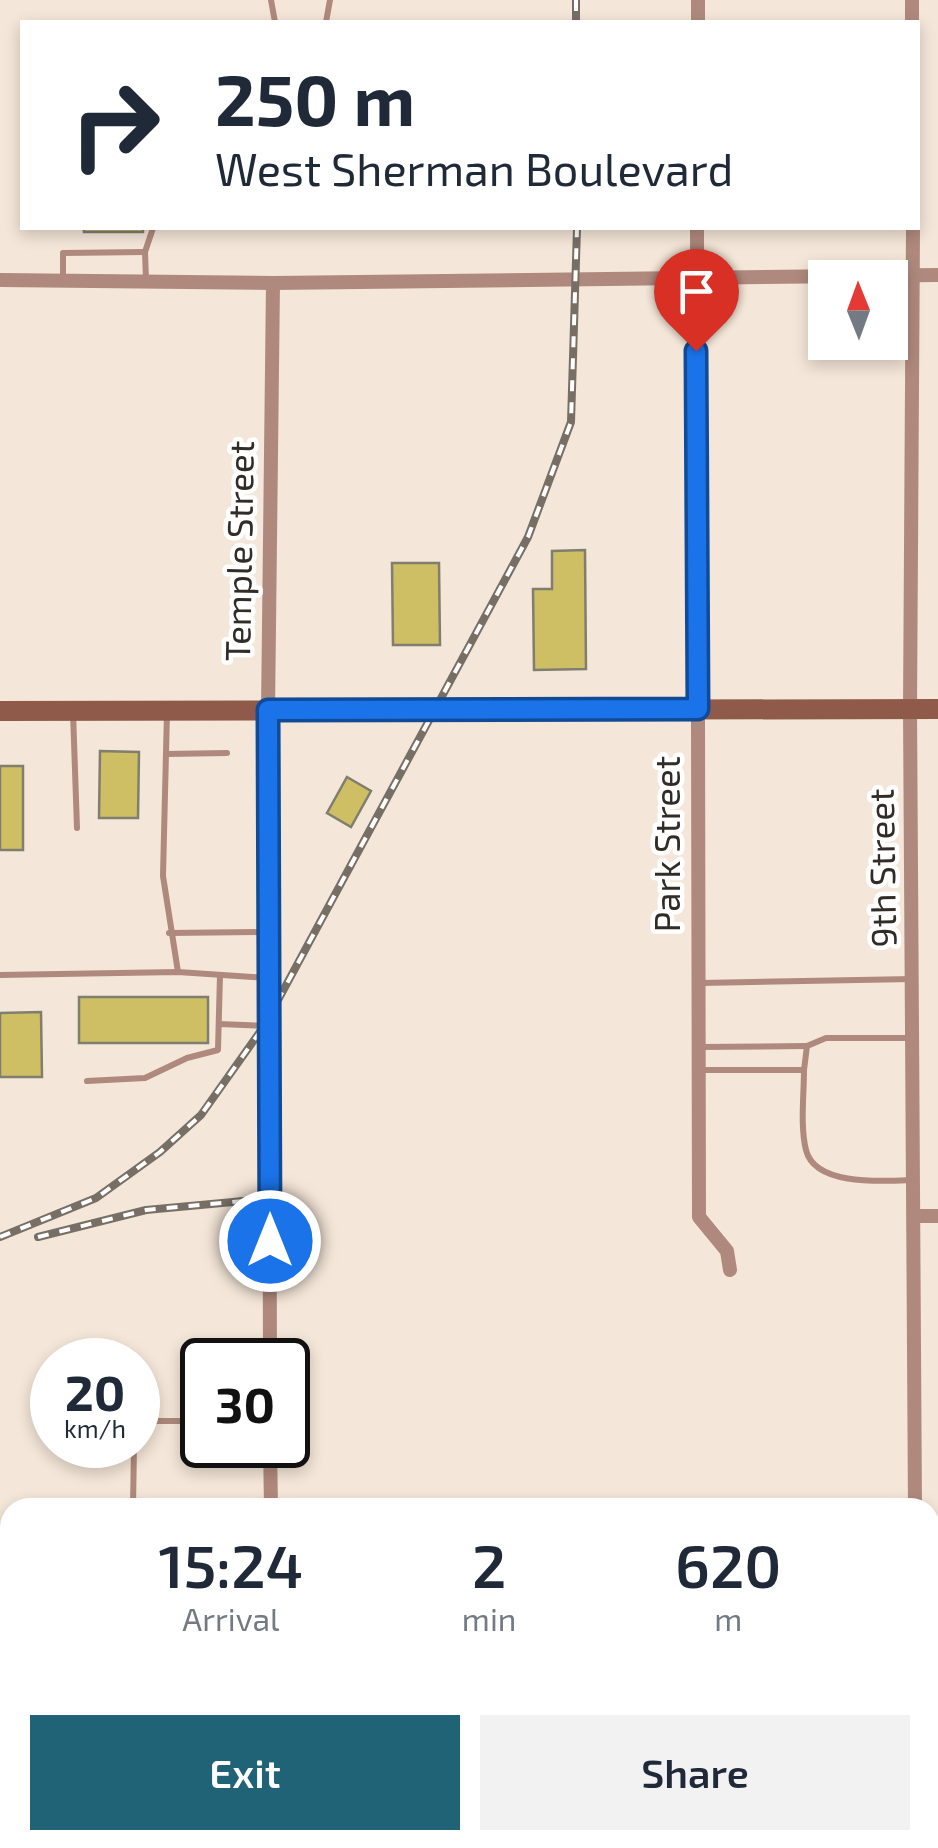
<!DOCTYPE html>
<html lang="en">
<head>
<meta charset="utf-8">
<style>
	:root { --surface:#fff; --page:#f2f2f3; --text:#1f2937; --muted:#747a83; --accent:#206276 }
	body { margin:0; font-family:"Exo 2",sans-serif; background:var(--page); color:var(--text); height:100vh; display:flex; flex-direction:column; font-size:38px; white-space:nowrap }
	* { box-sizing:border-box; margin:0 }
	p { font-size:32px; color:var(--muted) }
	.icon { flex:none; width:55px; height:55px; fill:none; stroke:currentColor; stroke-width:2; stroke-linecap:round; stroke-linejoin:round }
	.map { position:relative; flex:1; overflow:hidden }
	.details { position:absolute; left:0px; top:1498px; width:940px; height:352px; display:flex; flex-direction:column; background:var(--surface); border-radius:30px 30px 0 0; box-shadow:0 5px 15px #0003 }
	.details>* { flex:none }
	.banner { position:absolute; left:20px; top:20px; width:900px; height:210px; border-radius:0px; box-shadow:0 5px 15px #0003; background:#fff; color:var(--text); overflow:hidden }
	.needle { width:65px; rotate:359deg }
	.tools { position:absolute; left:808px; top:260px; display:grid; gap:20px }
	.tools a { display:grid; place-items:center; width:100px; height:100px; border-radius:0px; background:var(--surface); box-shadow:0 5px 15px #0003; font-size:50px }
	.speed { position:absolute; left:30px; top:1338px; display:flex; gap:20px; font-size:50px; font-weight:700; text-align:center }
	.speed>* { display:grid; place-content:center; width:130px; height:130px; border-radius:50%; background:var(--surface); box-shadow:0 5px 15px #0003; line-height:1 }
	.speed small { font-size:25px; font-weight:400 }
	.speed .limit { border:5px solid #111; border-radius:15px; background:#fff; color:#111 }
	.pin { position:absolute; display:grid; place-items:center; width:85px; height:85px; color:#fff; margin:-102px -42px; border-radius:50% 50% 50% 0; rotate:-45deg; box-shadow:0 0 10px #0007 }
	.pin .icon { rotate:45deg }
	.me { position:absolute; width:110px; margin:-55px; rotate:0deg; stroke-linejoin:round; filter:drop-shadow(0 0 8px #0008) }
	.turn { display:flex; align-items:center; gap:35px; height:210px; padding:0 30px; font-size:45px }
	.turn .icon { width:130px; height:130px; stroke-width:2.5 }
	.turn b { display:block; font-size:70px; line-height:85px }
	.eta { display:flex; justify-content:space-evenly; align-items:center; height:170px; text-align:center }
	.eta b { font-size:60px; font-weight:600; line-height:70px }
	.cta { display:flex; gap:20px; margin-top:auto; padding:20px 30px }
	.cta a { flex:1; height:115px; border-radius:0px; background:var(--accent); color:#fff; font-size:40px; font-weight:600; line-height:115px; text-align:center }
	.cta a+a { background:var(--page); color:var(--text) }
	.map>svg:first-child { display:block }
	.building { fill:#cebe64; stroke:#807e6e; stroke-width:2.5 }
	.lines { fill:none; stroke-linecap:round; stroke-linejoin:round }
	.service { stroke:#af897d; stroke-width:6 }
	.minor { stroke:#af897d; stroke-width:14 }
	.tertiary { stroke:#af897d; stroke-width:18 }
	.secondary { stroke:#905a4a; stroke-width:20 }
	.rail-casing { stroke:#776f66; stroke-width:8 }
	.rail { stroke:#fff; stroke-width:4; stroke-dasharray:11; stroke-linecap:butt }
	.route-casing { stroke:#114b97; stroke-width:25 }
	.route { stroke:#1a73e8; stroke-width:18 }
	.labels { text-anchor:middle; stroke-width:9; stroke-linejoin:round; paint-order:stroke }
	.street-label { font-size:35px; fill:#312c26; stroke:#fff }
</style>
</head>
<body>
<div class="map">
<svg width="938" height="1848" viewBox="0 0 938 1848">
	<rect width="100%" height="100%" fill="#f4e6d8"/>
	<g class="building">
		<rect x="84" y="228" width="59" height="4"/>
		<path d="M585,550L586,669L534,670L533,589H552V551Z"/>
		<path d="M392,563H439L440,645H393Z"/>
		<path d="M100,751L139,752L138,818H99Z"/>
		<rect x="0" y="766" width="23" height="84"/>
		<path d="M347,777L371,791L351,827L327,813Z"/>
		<rect x="79" y="997" width="129" height="46"/>
		<path d="M41,1012L42,1077H0V1013Z"/>
	</g>
	<g class="lines">
		<g class="service">
			<path d="M271,0L275,22"/>
			<path d="M326,22L330,0"/>
			<path d="M63,279V253L145,252"/>
			<path d="M146,280L145,252L153,228"/>
			<path d="M73,712L77,828"/>
			<path d="M167,712L163,876L178,972"/>
			<path d="M166,754L227,753"/>
			<path d="M169,933L267,932"/>
			<path d="M0,975L178,972L268,978"/>
			<path d="M701,983L913,979"/>
			<path d="M219,1024L268,1026"/>
			<path d="M698,1047L807,1046"/>
			<path d="M700,1070H804L807,1046L826,1038H909"/>
			<path d="M804,1070C804,1095 800,1126 806,1150C815,1187 885,1181 914,1180"/>
			<path d="M87,1081L145,1078L187,1058L218,1050L220,975"/>
			<path d="M214,1346L215,1360"/>
			<path d="M138,1421H202"/>
			<path d="M133,1508L134,1445"/>
			<path d="M0,1532L10,1531"/>
			<path d="M594,1840V1848"/>
			<path d="M808,1840V1848"/>
			<path d="M164,1848V1840"/>
			<path d="M379,1848V1840"/>
		</g>
		<g class="minor">
			<path d="M912,0V22"/>
			<path d="M698,22V0"/>
			<path d="M697,228L699,1217L727,1251L730,1270"/>
			<path d="M913,228L910,709L915,1508"/>
			<path d="M0,280L273,283L938,275"/>
			<path d="M916,1216H938"/>
			<path d="M270,1360L268,711L273,283"/>
			<path d="M270,1445L271,1508"/>
			<path d="M57,1840V1848"/>
			<path d="M272,1840V1848"/>
			<path d="M485,1840V1848"/>
			<path d="M700,1840V1848"/>
			<path d="M914,1840V1848"/>
		</g>
		<g class="tertiary">
			<path d="M930,1650H938"/>
			<path d="M0,1655H10"/>
		</g>
		<path class="secondary" d="M0,711L938,709"/>
		<g class="rail-casing">
			<g id="rail">
				<path d="M576,0V22"/>
				<path d="M0,1237L96,1198L160,1152L201,1115L264,1026L528,537L571,422L577,228"/>
				<path d="M38,1237L146,1210L244,1201"/>
			</g>
		</g>
		<use href="#rail" class="rail"/>
	</g>
	<g class="lines">
		<g class="route-casing">
			<path id="route" d="M270,1241L268,710L698,709L696,351"/>
		</g>
		<use href="#route" class="route"/>
	</g>
	<g class="labels">
		<g class="street-label">
			<text transform="translate(240 551) rotate(-89)" y="12">Temple Street</text>
			<text transform="translate(668 844) rotate(-90)" y="12">Park Street</text>
			<text transform="translate(883 868) rotate(-91)" y="12">9th Street</text>
		</g>
	</g>
</svg>
<div class="tools">
<a><svg class="needle" viewBox="-14 -14 28 28"><path d="M0-13l5 13h-10z" fill="#e53935"/><path d="M0 13l5-13h-10z" fill="#747a83"/></svg></a>
</div>
<div class="speed"><div>20<small>km/h</small></div><div class="limit">30</div></div>
<div class="pin" style="left:696px;top:351px;background:#d93025"><svg class="icon" aria-label="arrive" viewBox="0 0 24 24"><path d="M6 21V4h12l-3 4 3 4H6"/></svg></div>
<svg class="me" style="left:270px;top:1241px" viewBox="-20 -20 40 40"><circle r="17" fill="#1a73e8" stroke="#fff" stroke-width="3"/><path d="M0-11L8 9 0 5-8 9z" fill="#fff"/></svg>
<div class="banner">
<div class="turn"><svg class="icon" aria-label="right" viewBox="0 0 24 24"><path d="M7 20v-9h11M14 6l5 5-5 5"/></svg><div><b>250 m</b>West Sherman Boulevard</div></div>
</div>
<section class="details">
<div class="eta">
<div><b>15:24</b><p>Arrival</p></div>
<div><b>2</b><p>min</p></div>
<div><b>620</b><p>m</p></div>
</div>
<div class="cta"><a>Exit</a><a>Share</a></div>
</section>
</div>
</body>
</html>
